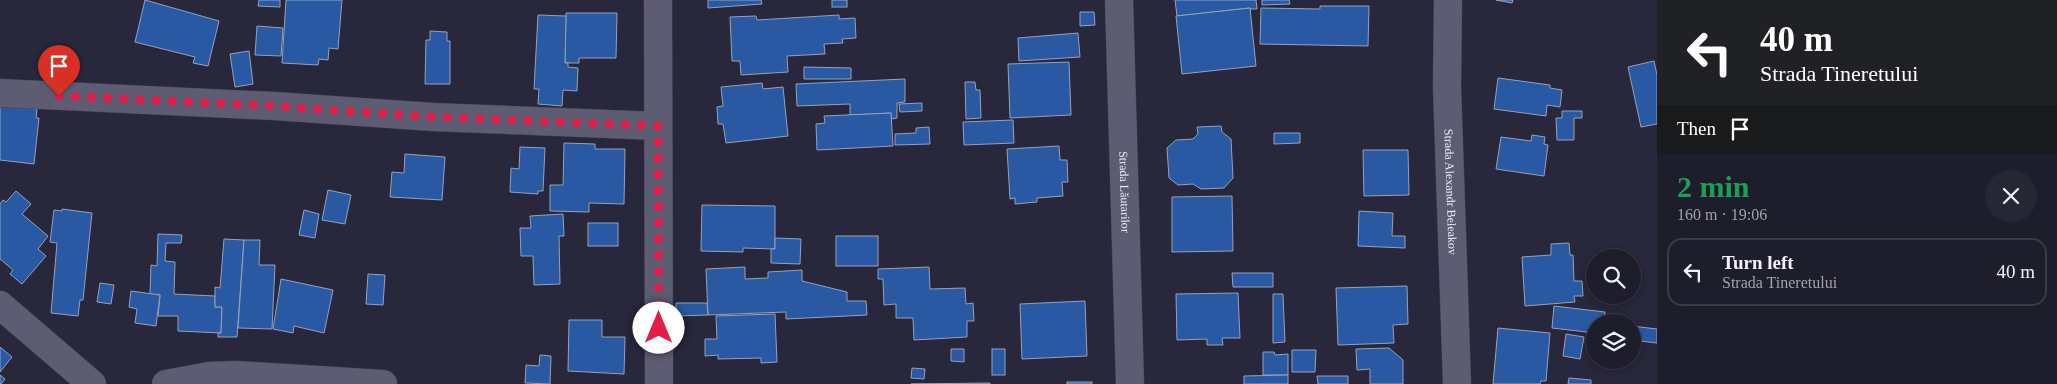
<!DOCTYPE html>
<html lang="en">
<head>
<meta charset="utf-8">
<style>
	:root { --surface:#1e1d2c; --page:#262634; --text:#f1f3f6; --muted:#a1a2a9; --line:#3c3b48 }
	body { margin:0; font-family:"Times New Roman",serif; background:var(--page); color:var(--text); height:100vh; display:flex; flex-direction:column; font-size:19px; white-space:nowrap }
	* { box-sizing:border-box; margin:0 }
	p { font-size:16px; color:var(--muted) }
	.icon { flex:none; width:28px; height:28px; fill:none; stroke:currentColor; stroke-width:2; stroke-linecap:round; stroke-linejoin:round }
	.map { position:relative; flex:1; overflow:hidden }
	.side { display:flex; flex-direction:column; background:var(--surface); width:400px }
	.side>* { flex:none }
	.top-card { background:#202124; color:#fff; overflow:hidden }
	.tools { position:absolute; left:1586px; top:249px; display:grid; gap:10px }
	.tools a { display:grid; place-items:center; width:55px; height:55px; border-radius:50%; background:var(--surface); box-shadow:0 2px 8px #0003,0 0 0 1px var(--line); font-size:25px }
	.pin { position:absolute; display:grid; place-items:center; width:42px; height:42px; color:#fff; margin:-51px -21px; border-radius:50% 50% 50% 0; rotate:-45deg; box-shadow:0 0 5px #0007 }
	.pin .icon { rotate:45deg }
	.me { position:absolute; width:55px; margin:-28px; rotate:0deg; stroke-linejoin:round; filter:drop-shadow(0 0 4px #0008) }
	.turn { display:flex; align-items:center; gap:18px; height:105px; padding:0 20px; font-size:22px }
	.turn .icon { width:65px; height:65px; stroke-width:2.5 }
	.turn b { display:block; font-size:35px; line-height:42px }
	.then { display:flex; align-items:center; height:48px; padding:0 20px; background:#0003; gap:10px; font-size:19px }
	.round { display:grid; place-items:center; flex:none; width:52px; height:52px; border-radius:26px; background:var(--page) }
	.summary { display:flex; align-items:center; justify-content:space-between; height:85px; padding:0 20px }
	h1 { font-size:30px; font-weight:800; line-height:38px; color:#1e9e55 }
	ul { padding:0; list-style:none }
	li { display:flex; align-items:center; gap:15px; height:68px; margin:0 10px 8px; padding:0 10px; border:2px solid var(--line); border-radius:15px }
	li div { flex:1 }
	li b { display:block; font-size:19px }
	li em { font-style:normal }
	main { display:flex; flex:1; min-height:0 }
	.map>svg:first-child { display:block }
	.building { fill:#2959a2; stroke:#95a3b9 }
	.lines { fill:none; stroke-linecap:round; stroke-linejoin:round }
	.minor-casing { stroke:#424151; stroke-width:29 }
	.minor { stroke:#5d5c72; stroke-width:28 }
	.route { stroke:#e11d48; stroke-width:9; stroke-dasharray:0 16.2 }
	.labels { text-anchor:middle; stroke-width:4.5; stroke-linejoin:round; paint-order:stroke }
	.street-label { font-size:12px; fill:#eeeefb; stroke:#12111a }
</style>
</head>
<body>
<main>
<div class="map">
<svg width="1657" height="384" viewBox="0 0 1657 384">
	<rect width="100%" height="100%" fill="#28273b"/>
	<g class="building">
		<path d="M145,0L219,21L208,66L193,63L195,57L135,42Z"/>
		<path d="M259,0H280V7L258,6Z"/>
		<path d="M286,0H342L338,49L329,48L328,60L319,59L318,65L282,63Z"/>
		<path d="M708,0H761L762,4L708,8Z"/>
		<rect x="832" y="0" width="15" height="7"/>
		<path d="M1175,0H1256L1257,9H1250V8L1177,16Z"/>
		<path d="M1262,0H1289L1290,4L1262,5Z"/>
		<path d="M1496,0H1513L1512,3Z"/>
		<path d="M1320,6H1369L1368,46L1260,44L1261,8L1320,9Z"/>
		<path d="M1250,8L1256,66L1182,74L1176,16Z"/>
		<path d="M1080,12H1094L1095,25L1080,26Z"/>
		<path d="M566,13H617L616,58H579V63H565Z"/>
		<path d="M538,15L566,16L565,63H568V67L578,68L577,91L563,90L562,106L538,104L539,89H534Z"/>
		<path d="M839,15V19L855,18L856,38L842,39L843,43L824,44L825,54L787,56L788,72L741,75L740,61H732L730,17L756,16L757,20Z"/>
		<path d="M257,26L283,28L281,56L255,55Z"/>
		<path d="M430,31L447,32V41H450V84H425L426,40H430Z"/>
		<path d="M1078,33L1080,57L1019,61L1018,38Z"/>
		<path d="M249,51L253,84L235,87L230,54Z"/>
		<path d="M1654,61L1657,75V124L1641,127L1628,67Z"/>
		<path d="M1069,62L1071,115L1010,118L1008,64Z"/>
		<path d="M804,67L851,68V79H804Z"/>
		<path d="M1498,78L1550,85V88L1562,90L1560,107L1547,105L1546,116L1494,109Z"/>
		<path d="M905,79V102L897,103V118L891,119V113L850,115V104L797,106L796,84Z"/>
		<path d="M965,82H975L976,90H980L981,118L966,119Z"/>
		<path d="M762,83L763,89L783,87L788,136L726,143L723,124H718L717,107L723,106L721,87Z"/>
		<path d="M922,103V111L900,112L899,104Z"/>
		<path d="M0,105L37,109L36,118H39L34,164L0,160Z"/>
		<path d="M1562,111H1582V118H1574V140H1557L1556,118H1562Z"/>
		<path d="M891,113L893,146L817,150L816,124L825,123L824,116Z"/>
		<path d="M1013,120L1014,143L964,145L963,122Z"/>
		<path d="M1221,126L1222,132L1231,139L1233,178L1224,188L1201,189L1193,184L1178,185L1169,178L1167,148L1176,140L1193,139L1198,134L1197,127Z"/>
		<path d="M929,127L930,144L895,145V134L916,133V128Z"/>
		<path d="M1274,133H1300V143L1274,144Z"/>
		<path d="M1532,135L1545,137L1544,144L1548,145L1544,176L1496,169L1501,137L1531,141Z"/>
		<path d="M564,143L595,144V149H625L624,204L589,203V212L550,211V185H563Z"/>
		<path d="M1059,146L1060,160H1067L1068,182H1062L1063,196L1037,198V202L1015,204V198L1010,199L1007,149Z"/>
		<path d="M520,147L545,148L543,191H538V194L510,192L511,168L519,169Z"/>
		<path d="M1363,150H1408L1409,195L1364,196Z"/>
		<path d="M405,154L445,157L442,200L390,197L392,172L404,173Z"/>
		<path d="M328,190L351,195L345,224L322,220Z"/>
		<path d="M16,191L31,204L22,214L48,236L38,249L46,256L22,284L10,274L13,270L0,259V204L3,200L6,202Z"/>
		<path d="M1232,196L1233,251L1172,252V197Z"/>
		<path d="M702,205L775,206V249L743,248V252L701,251Z"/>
		<path d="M62,209L92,213L83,300H80L78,316L51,313L57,243L50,242L54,210L62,211Z"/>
		<path d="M304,210L319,214L315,238L299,235Z"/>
		<path d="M1359,211L1393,213L1392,236H1405V248L1358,246Z"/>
		<path d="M563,214L564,236H559L560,284L534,285L533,256H521L520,228H531L530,216Z"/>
		<rect x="588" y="223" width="30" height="23"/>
		<path d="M158,234L182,235L181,243H166L165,261L175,262L174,294L215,296V307H222L221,333L178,331V316H158L160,295L150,294L151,265L157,266Z"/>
		<rect x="836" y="236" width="42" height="30"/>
		<path d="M775,238L801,239L800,264L771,263V249H775Z"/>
		<path d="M224,239L244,240L237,337H218V333H221L222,307H215V287L220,288Z"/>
		<path d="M244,240H260L259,265H275L272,329L238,328Z"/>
		<path d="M1569,243L1570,255H1573L1574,281H1582L1583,296H1574L1575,302L1525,306L1522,257L1551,255V244Z"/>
		<path d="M745,267V279L768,278V272L802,270V281L847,292V301H866L867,315L786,319V312L708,315L706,269Z"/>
		<path d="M929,267L930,289L965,288L966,304L973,303L974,321H967V337L914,340L913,318H896V304L884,305L883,279H878V269Z"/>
		<path d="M1232,273H1273V287H1233Z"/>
		<path d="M368,274L385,275L383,305L366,304Z"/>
		<path d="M281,279L333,290L324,333L294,326L293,333L273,329Z"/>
		<path d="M100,283L114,285L111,304L97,302Z"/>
		<path d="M1407,286L1408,324L1393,325L1394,343L1338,345L1336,288Z"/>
		<path d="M131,291L160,295L156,326L135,323L137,309L129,307Z"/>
		<path d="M1238,293L1240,338H1222L1223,345H1207V339L1177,340L1176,294Z"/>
		<path d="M1273,294H1283L1285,342L1273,343Z"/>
		<path d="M1085,301L1087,356L1022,359L1020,304Z"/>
		<path d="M676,303H707L708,315L676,316Z"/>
		<path d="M1554,306L1605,312L1604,322H1595V333L1552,328Z"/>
		<path d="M775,314L777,362L761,363V358L718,359V355L705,356V339H717L716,316Z"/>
		<path d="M569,320H602V337H625L624,374L568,371Z"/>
		<path d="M1632,326L1657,329V343L1632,340Z"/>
		<path d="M1498,328L1550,333L1546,381H1541L1540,384H1493Z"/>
		<path d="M1566,334L1584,337L1580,359L1563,356Z"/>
		<path d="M0,347L12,357L0,372Z"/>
		<path d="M1389,348L1403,360V384H1370V369L1357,370L1356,349Z"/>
		<path d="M951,349H964V362L951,361Z"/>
		<rect x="992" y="349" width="13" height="26"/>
		<path d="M1292,350H1316L1315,372H1292Z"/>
		<path d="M1263,352H1274L1275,355L1288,354V375H1263Z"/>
		<path d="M540,355L551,356L550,384L525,383L526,365L539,366Z"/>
		<path d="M912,368L925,369L924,379L911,378Z"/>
		<path d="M0,375L5,379L1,384H0Z"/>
		<path d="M1288,375V384H1244V376Z"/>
		<path d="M1317,376H1348V384H1318Z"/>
		<path d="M1569,378L1591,380V384H1568Z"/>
		<rect x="1067" y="382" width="25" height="2"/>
		<path d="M990,383V384H911Z"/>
	</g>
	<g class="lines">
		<g class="minor-casing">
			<g id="minor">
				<path d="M658,0L659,384"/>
				<path id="s1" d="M1119,0L1130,384"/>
				<path id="s2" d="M1448,0L1447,87L1457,384"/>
				<path d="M0,93L274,106L433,117L658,126"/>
				<path d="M0,305L92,384"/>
				<path d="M166,384L209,376L236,375L383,384"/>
			</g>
		</g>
		<use href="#minor" class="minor"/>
	</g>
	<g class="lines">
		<path class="route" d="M59,96L274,106L433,117L658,126L659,328"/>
	</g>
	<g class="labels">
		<g class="street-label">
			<text dy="4" stroke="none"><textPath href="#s1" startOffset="192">Strada Lăutarilor</textPath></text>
			<text dy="4" stroke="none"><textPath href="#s2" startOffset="192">Strada Alexandr Beleakov</textPath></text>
		</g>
	</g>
</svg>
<div class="tools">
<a><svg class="icon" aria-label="search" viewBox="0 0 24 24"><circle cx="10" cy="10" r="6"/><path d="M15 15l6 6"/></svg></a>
<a><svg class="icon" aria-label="layers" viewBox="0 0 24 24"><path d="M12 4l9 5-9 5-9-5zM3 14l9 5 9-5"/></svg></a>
</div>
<div class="pin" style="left:59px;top:96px;background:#d93025"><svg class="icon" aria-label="arrive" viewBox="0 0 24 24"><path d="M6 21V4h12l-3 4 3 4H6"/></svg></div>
<svg class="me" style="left:659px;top:328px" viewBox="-20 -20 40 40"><circle r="19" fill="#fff"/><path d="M0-13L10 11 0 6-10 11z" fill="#e11d48"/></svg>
</div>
<section class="side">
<div class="top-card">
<div class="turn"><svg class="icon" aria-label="left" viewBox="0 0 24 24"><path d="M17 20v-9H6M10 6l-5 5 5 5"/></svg><div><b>40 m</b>Strada Tineretului</div></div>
<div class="then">Then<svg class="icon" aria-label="arrive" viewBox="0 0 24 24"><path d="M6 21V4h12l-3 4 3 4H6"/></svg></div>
</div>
<div class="summary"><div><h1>2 min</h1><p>160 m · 19:06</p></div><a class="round"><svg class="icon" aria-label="close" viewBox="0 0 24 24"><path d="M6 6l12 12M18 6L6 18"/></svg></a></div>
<ul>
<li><svg class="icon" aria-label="left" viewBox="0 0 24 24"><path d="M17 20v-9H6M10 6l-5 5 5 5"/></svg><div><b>Turn left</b><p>Strada Tineretului</p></div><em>40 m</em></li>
</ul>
</section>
</main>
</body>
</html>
